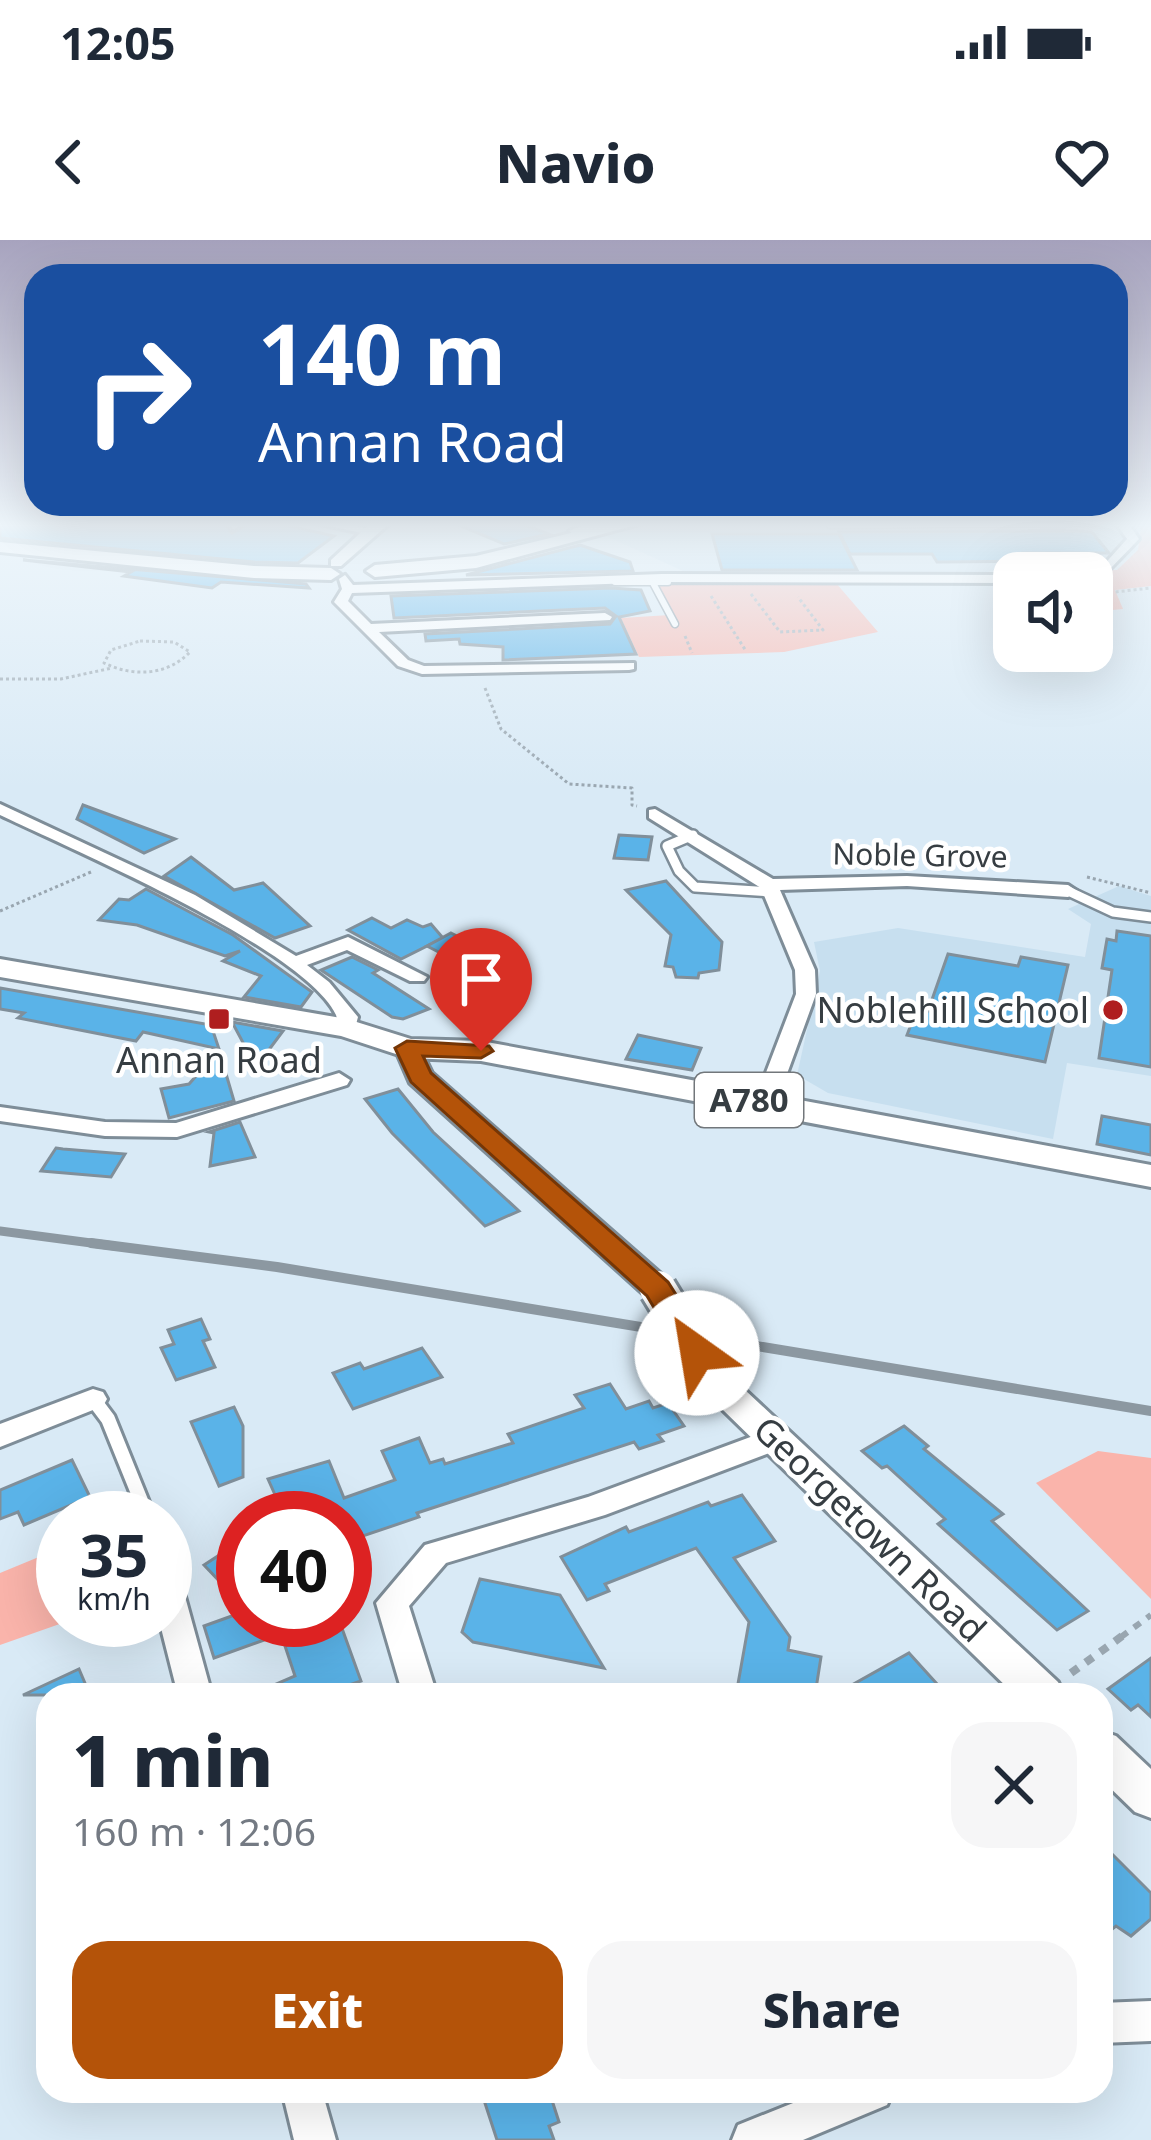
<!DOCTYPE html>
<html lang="en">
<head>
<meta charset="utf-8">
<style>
	:root { --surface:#fff; --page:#f6f6f7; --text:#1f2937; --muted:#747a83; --accent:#b45309 }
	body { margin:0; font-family:"Noto Sans",sans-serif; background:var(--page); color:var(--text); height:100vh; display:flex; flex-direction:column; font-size:45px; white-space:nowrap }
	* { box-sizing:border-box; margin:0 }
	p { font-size:39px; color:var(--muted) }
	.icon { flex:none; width:66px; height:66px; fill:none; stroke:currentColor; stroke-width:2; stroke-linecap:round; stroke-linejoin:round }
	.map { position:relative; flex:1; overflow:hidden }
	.sheet { position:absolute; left:36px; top:1443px; width:1077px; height:420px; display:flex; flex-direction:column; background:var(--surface); border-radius:36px; box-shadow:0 12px 48px #0002 }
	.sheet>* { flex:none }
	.banner { position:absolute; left:24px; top:24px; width:1104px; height:252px; border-radius:36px; box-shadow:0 12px 48px #0002; background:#1a4fa0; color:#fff; overflow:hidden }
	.controls { position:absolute; left:993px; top:312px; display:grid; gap:24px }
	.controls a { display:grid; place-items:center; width:120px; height:120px; border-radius:24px; background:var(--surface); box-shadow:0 12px 48px #0002; font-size:60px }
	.speed { position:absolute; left:36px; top:1251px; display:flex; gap:24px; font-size:60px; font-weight:700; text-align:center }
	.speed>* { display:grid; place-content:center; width:156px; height:156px; border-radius:50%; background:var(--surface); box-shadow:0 12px 48px #0002; line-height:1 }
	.speed small { font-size:30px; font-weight:400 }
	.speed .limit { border:18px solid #d22; background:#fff; color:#111 }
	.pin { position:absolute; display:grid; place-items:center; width:102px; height:102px; color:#fff; margin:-123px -51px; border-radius:50% 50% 50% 0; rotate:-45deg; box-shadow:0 0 12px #0007 }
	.pin .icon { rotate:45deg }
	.me { position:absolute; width:132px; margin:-66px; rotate:328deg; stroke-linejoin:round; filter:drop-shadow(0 0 9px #0008) }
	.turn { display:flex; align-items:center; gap:42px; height:252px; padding:0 36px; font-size:54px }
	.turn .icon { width:156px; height:156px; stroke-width:2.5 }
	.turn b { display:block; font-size:84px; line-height:102px }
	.round { display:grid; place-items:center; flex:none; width:126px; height:126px; border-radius:36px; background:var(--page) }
	.overview { display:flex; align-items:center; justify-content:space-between; height:204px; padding:0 36px }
	h1 { font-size:72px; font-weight:800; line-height:90px }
	.cta { display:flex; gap:24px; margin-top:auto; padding:24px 36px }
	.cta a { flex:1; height:138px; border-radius:36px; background:var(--accent); color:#fff; font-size:48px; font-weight:800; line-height:138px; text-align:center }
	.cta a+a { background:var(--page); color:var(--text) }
	.status { display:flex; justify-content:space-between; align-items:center; height:84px; padding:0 60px; background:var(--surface); direction:ltr }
	.status svg { height:33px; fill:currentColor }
	header { display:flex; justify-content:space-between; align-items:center; height:156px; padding:0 36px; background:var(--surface); font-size:54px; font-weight:800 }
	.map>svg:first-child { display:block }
	.built { fill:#c7dfef }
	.green { fill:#fab4ab }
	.building { fill:#5ab3e8; stroke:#808f9a; stroke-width:3 }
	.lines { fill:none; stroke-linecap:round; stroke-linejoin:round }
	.service-far2-casing { stroke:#7e8d98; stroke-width:9 }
	.service-far1-casing { stroke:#7e8d98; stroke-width:14 }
	.service-casing { stroke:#7e8d98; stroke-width:20 }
	.minor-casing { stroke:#7e8d98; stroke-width:6 }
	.tertiary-casing { stroke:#7e8d98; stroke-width:6 }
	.primary-casing { stroke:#7e8d98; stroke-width:6 }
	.path-far2 { stroke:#99a6b0; stroke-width:3; stroke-dasharray:3 3; stroke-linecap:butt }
	.path-far1 { stroke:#99a6b0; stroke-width:6; stroke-dasharray:8 8; stroke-linecap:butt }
	.path { stroke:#99a6b0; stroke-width:8; stroke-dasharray:9 9; stroke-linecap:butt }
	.service-far2 { stroke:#fff; stroke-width:6 }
	.service-far1 { stroke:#fff; stroke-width:9 }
	.service { stroke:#fff; stroke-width:14 }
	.minor { fill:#fff; fill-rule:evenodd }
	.tertiary { fill:#fff; fill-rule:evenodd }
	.primary { fill:#fff; fill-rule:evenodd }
	.rail-far1 { stroke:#8c98a1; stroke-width:9 }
	.rail { stroke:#8c98a1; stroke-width:10 }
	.tertiary-bridge-casing { stroke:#7e8d98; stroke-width:42; stroke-linecap:butt }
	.tertiary-bridge { stroke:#fff; stroke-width:36 }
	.route { fill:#b45309; stroke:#753606; stroke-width:3 }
	.poi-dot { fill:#af1e1f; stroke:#fff; stroke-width:4.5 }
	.labels { text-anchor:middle; stroke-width:9; stroke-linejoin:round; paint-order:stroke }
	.far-street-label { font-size:30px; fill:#363d42; stroke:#fff }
	.shield { fill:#fff; stroke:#72777b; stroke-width:3 }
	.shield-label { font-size:33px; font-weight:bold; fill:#363d42 }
	.poi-label { font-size:36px; fill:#363d42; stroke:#fff; text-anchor:end }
	.street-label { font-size:36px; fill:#363d42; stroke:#fff }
</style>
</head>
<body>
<div class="status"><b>12:05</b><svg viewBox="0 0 49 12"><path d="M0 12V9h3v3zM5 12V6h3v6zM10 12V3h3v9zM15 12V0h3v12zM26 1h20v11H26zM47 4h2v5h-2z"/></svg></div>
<header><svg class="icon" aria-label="back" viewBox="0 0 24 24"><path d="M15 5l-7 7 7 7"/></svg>Navio<svg class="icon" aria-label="heart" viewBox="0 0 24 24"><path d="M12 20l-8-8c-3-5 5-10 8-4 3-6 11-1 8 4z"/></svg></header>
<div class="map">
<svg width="1151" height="1900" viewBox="0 0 1151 1900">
	<rect width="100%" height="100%" fill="#d9eaf6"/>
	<g class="built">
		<path d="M660,283H1129L1138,288L1135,311L1113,329L989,331L990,336H694L606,296Z"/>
		<path d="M1119,646L1151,656V836L1067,823L1053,899L828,853L797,835L820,731L814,702L898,688L1085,717L1091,684L1068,669Z"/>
	</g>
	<g class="green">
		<path d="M1133,283H1151V346L1115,350L1123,369L1092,372V333H1014V372L992,332L1117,330L1138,310L1141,288Z"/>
		<path d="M836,343L878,392L784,412L639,417L621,378L670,375L651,344Z"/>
		<path d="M1098,1211L1151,1218V1359L1036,1243Z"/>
		<path d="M63,1307V1380H71L0,1405V1333Z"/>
	</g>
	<g class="building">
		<path d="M0,283H224L232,293L250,283H276L334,296L298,323L254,322L0,298Z"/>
		<path d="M454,283H520L549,294L504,304Z"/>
		<path d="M1091,291L1109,313H1024L1030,321L937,322L932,314H850L839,292Z"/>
		<path d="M712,294H839L857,330H722Z"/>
		<path d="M580,305L630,322L633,331L466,335Z"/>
		<path d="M23,320L306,344L309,348L221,342L212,348L124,336L131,332Z"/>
		<path d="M611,348L641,350L650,371L619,377L636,414L503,420V407L460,404L459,399L426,401L425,394L610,384L616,376L605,368L394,378L391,356Z"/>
		<path d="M83,565L175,599L144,613L77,579Z"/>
		<path d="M619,595L652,597L648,620L614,618Z"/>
		<path d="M191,617L234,650L263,643L310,686L275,698L164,636Z"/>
		<path d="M666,641L722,702L719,730L699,733L698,738L676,737L673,727L665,726L671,695L626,650Z"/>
		<path d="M146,649L233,695L312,752L301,767L244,757L261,736L223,721L240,711L225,716L137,685L99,680L119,659L129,660Z"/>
		<path d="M372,678L391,688L407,680L423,687L431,684L443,698L401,719L348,690Z"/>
		<path d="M1117,691L1151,696V827L1099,818L1112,730L1102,728L1107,699L1116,701Z"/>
		<path d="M451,693L508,722L483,735L427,706Z"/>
		<path d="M948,714L1018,726L1021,717L1068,725L1045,822L907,795L917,769L928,771Z"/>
		<path d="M352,717L378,730L373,733L429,769L403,779L392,777L321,730Z"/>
		<path d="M0,748L211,785L219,809L143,792L136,801L18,778L24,773L0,769Z"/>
		<path d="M232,782L283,791L265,815L248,812Z"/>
		<path d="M638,795L701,808L692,830L626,819Z"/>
		<path d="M219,810L234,861L169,878L161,849L189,844Z"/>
		<path d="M398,849L433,892L519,971L485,986L392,893L365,859Z"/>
		<path d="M1102,876L1151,885V915L1097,904Z"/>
		<path d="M240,882L255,917L210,926L214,893L209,892Z"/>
		<path d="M56,908L63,909L125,914L111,937L41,931Z"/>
		<path d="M201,1079L210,1099L203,1101L215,1127L176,1140L161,1108L174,1104L168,1090Z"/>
		<path d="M422,1108L442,1137L353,1169L333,1133L360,1123L364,1129Z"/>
		<path d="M610,1144L626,1169L649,1161L653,1168L668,1163L684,1186L658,1195L663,1201L639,1209L634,1202L417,1273L419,1277L345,1302V1278H298L292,1262L280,1266L268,1239L329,1221L344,1258L395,1240L382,1211L419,1198L430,1223L443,1219L445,1224L513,1203L508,1194L584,1168L575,1155Z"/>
		<path d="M234,1167L243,1186V1237L219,1246L191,1182Z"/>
		<path d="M904,1186L928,1206L924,1209L1003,1274L992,1281L1088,1371L1057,1390L938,1284L945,1279L887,1226L882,1228L862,1211Z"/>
		<path d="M72,1220L90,1257L24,1285L18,1272L0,1279V1250Z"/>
		<path d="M742,1255L775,1301L734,1318L790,1397L788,1410L821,1417L815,1455H736L749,1382L696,1308L605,1344L609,1351L587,1360L561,1317L626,1287L629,1292L708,1262L711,1266Z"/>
		<path d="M243,1308V1366L204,1325L224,1312L229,1317Z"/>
		<path d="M480,1339L560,1355L604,1428L473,1402L462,1392Z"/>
		<path d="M243,1372V1380H339L361,1441L320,1455H251L295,1436L281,1394L214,1418L204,1386Z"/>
		<path d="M909,1413L947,1455H834Z"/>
		<path d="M1151,1418V1477L1138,1465L1131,1470L1108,1449Z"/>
		<path d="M79,1429L90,1455H23Z"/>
		<path d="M1101,1603L1151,1653V1679L1131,1696L1116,1686L1101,1698Z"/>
		<path d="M481,1851H549L559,1882L549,1886L554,1900H497Z"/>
	</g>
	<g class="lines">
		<g class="service-far2-casing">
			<g id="service-far2">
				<path d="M830,285L1095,283"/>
				<path d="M615,342H668"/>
				<path d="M653,343L675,384"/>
			</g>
		</g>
		<g class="service-far1-casing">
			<g id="service-far1">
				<path d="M693,595L667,606L679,631L695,647L770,652"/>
				<path d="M1068,651L1113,672L1151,677"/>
			</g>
		</g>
		<g class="service-casing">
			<path id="service" d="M93,1159L108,1179L148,1278"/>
		</g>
		<g class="minor-casing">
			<g id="minor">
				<path d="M228,283H246L233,289Z"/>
				<path d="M316,283H345L372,290L366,294Z"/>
				<path d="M589,283H608L575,295L569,291Z"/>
				<path d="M1116,283H1128L1139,299L1107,332L1101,328L1127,299Z"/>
				<path d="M662,334L1014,335V343L662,342L352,353L348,361L371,384L605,373L612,377L610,380L379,392L408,420L424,426L634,423V429L629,430L422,434L398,426L334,362L342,349L339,339L345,335L353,345Z"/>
				<path d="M0,564L195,655L296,716L348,697L427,737L424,741H410L347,710L307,725L329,742L358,777L354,792H340C338,787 338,781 336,775C304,708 73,610 0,575Z"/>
				<path d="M655,569L773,639L907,636L1068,645L1077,651L1068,657L907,646L780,650L815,730L816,754L776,864L765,871L754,864L796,754L795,730L761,648L649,578V570Z"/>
				<path d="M339,833L350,840L347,845L177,897L105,896L0,881V867L105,882L176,883Z"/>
				<path d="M93,1149L103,1152L107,1159L103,1166L0,1207V1184Z"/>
				<path d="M775,1188L785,1191L789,1199L785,1207L605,1275L446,1323L409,1366L437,1455H403L376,1363L425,1305L588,1257Z"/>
				<path d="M165,1329L176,1333L181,1342L212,1455H178L159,1380H165Z"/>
				<path d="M1151,1761V1801L1101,1803V1763Z"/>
				<path d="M282,1851H322L336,1900H294Z"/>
				<path d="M823,1851H893L887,1865L803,1900H732L738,1885Z"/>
			</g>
		</g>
		<g class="tertiary-casing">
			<g id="tertiary">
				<path d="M371,283H390L341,326H331V320Z"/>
				<path d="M408,800L417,802L432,833L669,1041L674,1049L669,1057H647L410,843L395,808Z"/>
				<path d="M697,1101L709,1105L745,1150L1058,1442L1064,1455H1015L721,1168L680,1113L685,1105Z"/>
				<path d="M1101,1491L1116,1496L1151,1529V1578L1135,1572L1101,1539Z"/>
			</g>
		</g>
		<g class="primary-casing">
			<g id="primary">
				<path d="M612,283H643L476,328L375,337L366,331L375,325L476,316Z"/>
				<path d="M0,302L254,326L331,328L340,334L331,340L254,338L0,312Z"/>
				<path d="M0,719L347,779L411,799L481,801L1151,925V947L481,821L408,818L341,796L0,737Z"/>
			</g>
		</g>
		<g class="path-far2">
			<path d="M1092,348L1115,352L1151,348"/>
			<path d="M751,354L780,392L823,390L798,357"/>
			<path d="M711,356L746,411"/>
			<path d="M685,396L692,413"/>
			<path d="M140,401L174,402L190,412C167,436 133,437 104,423L111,410Z"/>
			<path d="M0,439H61L112,428"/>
			<path d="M485,448L501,489L569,544L632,548V565L637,566"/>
			<path d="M1087,637L1151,653"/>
			<path d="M0,671L91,632"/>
		</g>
		<path class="path-far1" d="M1121,1397L1151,1375"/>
		<path class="path" d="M1071,1433L1125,1394"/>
		<use href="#service-far2" class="service-far2"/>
		<use href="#service-far1" class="service-far1"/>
		<use href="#service" class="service"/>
		<use href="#minor" class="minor"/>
		<use href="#tertiary" class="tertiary"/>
		<use href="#primary" class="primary"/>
		<path class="rail-far1" d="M0,991L114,1006"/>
		<path class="rail" d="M91,1003L277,1027L1151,1171"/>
		<g class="tertiary-bridge-casing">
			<path id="tertiary-bridge" d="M658,1049L697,1113"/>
		</g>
		<use href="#tertiary-bridge" class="tertiary-bridge"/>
	</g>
	<linearGradient id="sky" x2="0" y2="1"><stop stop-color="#a7a3be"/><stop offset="0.52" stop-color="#eef6fb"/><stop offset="1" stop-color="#eef6fb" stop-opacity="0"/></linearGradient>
	<rect width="1151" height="549" fill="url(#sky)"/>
	<path class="route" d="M407,801L489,806L493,811L481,818L423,816L431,833L668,1042L713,1113L708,1121H686L647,1056L411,842L395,808Z"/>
	<g class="poi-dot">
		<circle cx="1113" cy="770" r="12"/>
		<rect x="207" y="767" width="24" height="24" rx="6"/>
	</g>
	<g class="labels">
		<g class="far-street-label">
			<text transform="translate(920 616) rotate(1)" y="10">Noble Grove</text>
		</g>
		<rect class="shield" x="695" y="833" width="108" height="54" rx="9"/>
		<g class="shield-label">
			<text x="749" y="872">A780</text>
		</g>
		<g class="poi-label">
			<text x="1089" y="783">Noblehill School</text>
			<text x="219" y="833" text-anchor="middle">Annan Road</text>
		</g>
		<g class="street-label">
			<text transform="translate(870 1289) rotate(44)" y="13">Georgetown Road</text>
		</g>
	</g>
</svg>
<div class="controls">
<a><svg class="icon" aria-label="sound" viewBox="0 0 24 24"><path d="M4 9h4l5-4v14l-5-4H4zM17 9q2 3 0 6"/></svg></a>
</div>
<div class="speed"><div>35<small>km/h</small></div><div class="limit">40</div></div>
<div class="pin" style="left:481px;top:811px;background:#d93025"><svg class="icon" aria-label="arrive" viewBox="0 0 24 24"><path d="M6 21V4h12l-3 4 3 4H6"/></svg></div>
<svg class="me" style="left:697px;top:1113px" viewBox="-20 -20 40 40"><circle r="19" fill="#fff"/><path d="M0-13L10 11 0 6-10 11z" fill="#b45309"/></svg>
<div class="banner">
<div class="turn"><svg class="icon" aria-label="right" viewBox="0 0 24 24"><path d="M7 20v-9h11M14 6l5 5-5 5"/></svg><div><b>140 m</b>Annan Road</div></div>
</div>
<section class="sheet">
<div class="overview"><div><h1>1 min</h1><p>160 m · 12:06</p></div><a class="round"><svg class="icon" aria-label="close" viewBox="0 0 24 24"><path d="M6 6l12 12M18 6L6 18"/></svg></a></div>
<div class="cta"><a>Exit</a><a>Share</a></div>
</section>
</div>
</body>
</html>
